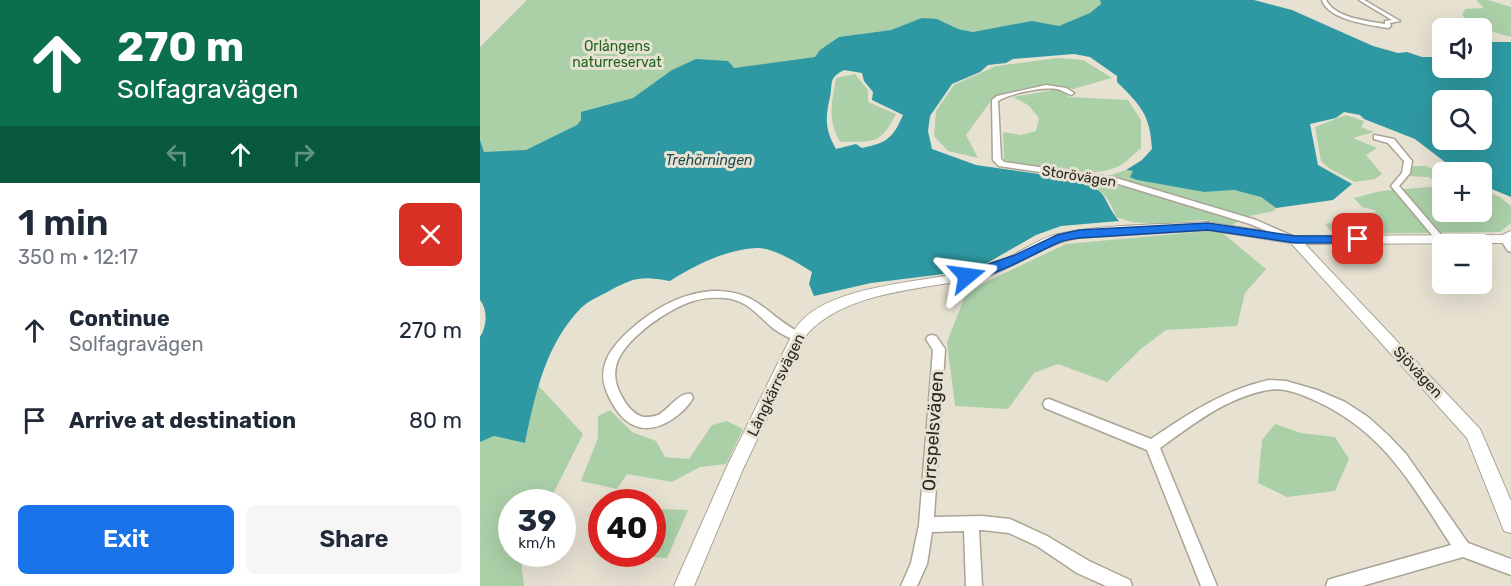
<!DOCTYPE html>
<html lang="en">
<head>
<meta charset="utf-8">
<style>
	:root { --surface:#fff; --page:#f6f6f7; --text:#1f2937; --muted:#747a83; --accent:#1a73e8 }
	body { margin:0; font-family:Rubik,sans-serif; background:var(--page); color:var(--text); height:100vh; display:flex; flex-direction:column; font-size:22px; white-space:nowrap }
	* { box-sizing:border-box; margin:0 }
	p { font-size:20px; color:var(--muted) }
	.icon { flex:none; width:33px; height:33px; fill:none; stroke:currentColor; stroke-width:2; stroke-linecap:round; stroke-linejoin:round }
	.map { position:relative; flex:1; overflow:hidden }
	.drawer { display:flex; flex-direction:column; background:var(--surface); width:480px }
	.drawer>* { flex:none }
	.guide { background:#0b6e4f; color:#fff; overflow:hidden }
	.buttons { position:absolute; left:952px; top:18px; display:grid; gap:12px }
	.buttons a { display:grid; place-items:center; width:60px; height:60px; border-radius:9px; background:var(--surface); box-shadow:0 6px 24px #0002; font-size:30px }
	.speed { position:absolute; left:18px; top:489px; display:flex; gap:12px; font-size:30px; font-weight:700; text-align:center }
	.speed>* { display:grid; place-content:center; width:78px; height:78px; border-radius:50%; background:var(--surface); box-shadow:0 6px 24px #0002; line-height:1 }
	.speed small { font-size:15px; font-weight:400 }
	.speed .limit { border:9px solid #d22; background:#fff; color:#111 }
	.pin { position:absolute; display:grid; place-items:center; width:51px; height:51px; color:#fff; margin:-26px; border-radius:12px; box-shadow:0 3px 9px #0006 }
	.me { position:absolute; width:66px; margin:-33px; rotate:74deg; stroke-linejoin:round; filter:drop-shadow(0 0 4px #0008) }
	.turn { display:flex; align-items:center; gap:21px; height:126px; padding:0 18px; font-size:27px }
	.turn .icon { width:78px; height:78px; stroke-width:2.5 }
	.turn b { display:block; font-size:42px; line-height:51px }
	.lanes { display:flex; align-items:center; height:57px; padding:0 18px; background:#0003; justify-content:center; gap:30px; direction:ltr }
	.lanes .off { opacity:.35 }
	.round { display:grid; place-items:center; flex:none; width:63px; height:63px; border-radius:9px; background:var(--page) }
	.overview { display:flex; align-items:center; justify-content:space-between; height:102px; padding:0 18px }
	h1 { font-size:36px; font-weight:600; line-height:45px }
	.cta { display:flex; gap:12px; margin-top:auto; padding:12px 18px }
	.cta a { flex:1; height:69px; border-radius:9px; background:var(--accent); color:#fff; font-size:24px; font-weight:600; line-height:69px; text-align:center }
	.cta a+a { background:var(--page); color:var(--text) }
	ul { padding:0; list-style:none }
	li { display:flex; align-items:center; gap:18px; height:90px; padding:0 18px }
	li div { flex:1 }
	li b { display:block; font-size:22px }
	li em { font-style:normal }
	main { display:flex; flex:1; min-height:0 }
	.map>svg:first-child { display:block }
	.green { fill:#abd0a8 }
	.water { fill:#2e99a2; fill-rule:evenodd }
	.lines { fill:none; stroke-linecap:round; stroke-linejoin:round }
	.street-casing { stroke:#aaa495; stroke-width:3 }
	.secondary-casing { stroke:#aaa495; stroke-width:2 }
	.street { fill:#fff; fill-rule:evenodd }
	.secondary { fill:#fff; fill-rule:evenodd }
	.route { fill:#1a73e8; stroke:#114b97; stroke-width:1.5 }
	.labels { text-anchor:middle; stroke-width:6; stroke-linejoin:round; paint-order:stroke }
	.far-park-label { font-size:14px; fill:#20651e; stroke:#e6e1d1 }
	.far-water-label { font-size:14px; font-style:italic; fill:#1e4b4f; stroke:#e6e1d1 }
	.far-street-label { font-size:14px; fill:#292721; stroke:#e6e1d1 }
	.street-label { font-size:15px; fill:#292721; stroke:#e6e1d1 }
	.near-street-label { font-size:18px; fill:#292721; stroke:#e6e1d1 }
</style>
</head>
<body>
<main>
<section class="drawer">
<div class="guide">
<div class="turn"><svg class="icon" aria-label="ahead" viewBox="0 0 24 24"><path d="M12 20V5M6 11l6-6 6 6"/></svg><div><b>270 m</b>Solfagravägen</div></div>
<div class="lanes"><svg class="icon off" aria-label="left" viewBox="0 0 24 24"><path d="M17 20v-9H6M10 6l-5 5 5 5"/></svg><svg class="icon" aria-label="ahead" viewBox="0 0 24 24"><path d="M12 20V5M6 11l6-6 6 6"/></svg><svg class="icon off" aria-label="right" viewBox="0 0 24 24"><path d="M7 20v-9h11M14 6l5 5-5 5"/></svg></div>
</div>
<div class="overview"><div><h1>1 min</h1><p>350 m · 12:17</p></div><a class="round" style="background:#d93025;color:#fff"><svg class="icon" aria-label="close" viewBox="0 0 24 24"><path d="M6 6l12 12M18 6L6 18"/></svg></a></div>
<ul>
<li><svg class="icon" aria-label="ahead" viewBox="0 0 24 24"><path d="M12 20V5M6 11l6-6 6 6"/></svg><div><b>Continue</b><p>Solfagravägen</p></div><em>270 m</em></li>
<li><svg class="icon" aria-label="arrive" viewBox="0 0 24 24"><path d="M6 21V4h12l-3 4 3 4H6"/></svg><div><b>Arrive at destination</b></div><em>80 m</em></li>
</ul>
<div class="cta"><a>Exit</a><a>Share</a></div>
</section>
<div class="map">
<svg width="1031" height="586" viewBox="0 0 1031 586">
	<rect width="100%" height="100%" fill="#e6e1d1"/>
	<g class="green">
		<path d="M47,0H620L621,4L610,14L584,26H530L493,32L437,22L411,30L381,34L338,57L276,68L186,74L162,95L101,120L97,125L47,151L5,153L0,150V47Z"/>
		<path d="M996,0H1008L1031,7V37L988,25L982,14L986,9L1004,8Z"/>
		<path d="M578,58L603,60L632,78L593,89L572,85L526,93L513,98L486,135L498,158L468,151L454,136L456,111L474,85L516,66Z"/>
		<path d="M375,74L388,90V102L416,114C400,146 393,141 360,142C347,117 352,104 356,78Z"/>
		<path d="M574,90L586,92L588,97L648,100L661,120V148C654,154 647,162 639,166C611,180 554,169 524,160L523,132L541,135L556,131L559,118L548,105L533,97Z"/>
		<path d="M866,115L884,121L881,127L894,132L873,138L897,148L886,155L902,174L895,179L875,182L850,169L841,161L835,127Z"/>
		<path d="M930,166H946L963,173V212H1002V189L1020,197L1031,206V223L1020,232L854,234L845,224L885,217L897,211L882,207L874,198L901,191L960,186L949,177L928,176Z"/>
		<path d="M646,170L653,171L657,180L724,192L754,190L781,197L796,208L794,211L769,216L752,225L723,220L679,224L652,222L636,217C630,200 623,190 607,183Z"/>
		<path d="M739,230L786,269L765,293L757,326L686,330L662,348L627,382L578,364L554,373L528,409L475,406L467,342L487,291L586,244Z"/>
		<path d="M57,384L103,434L69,502H32V554H44L41,560L44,586H0V442L14,436L45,443Z"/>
		<path d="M130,410L152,432L176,441L185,457L209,459L232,425L247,421L263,429L246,464L220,467L192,482L147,474L137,489L101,481L118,438V416Z"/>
		<path d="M795,424L821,433L855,437L869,459L855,491L807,497L778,483L782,440Z"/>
		<path d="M173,509L208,510L187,558L116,554L121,544L122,554H172Z"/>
	</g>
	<path class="water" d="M620,0H774L812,10L893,46L918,53L927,52L942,57H963V68H1002V42H1031V197L1002,185V172H978L935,139L884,119L880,115L864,112L856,118L830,124L838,165L872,184L853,200L796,208L781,197L754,190L724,192L657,180L650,177L653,171L646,170L662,160L672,149C670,114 661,106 637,82V76L610,57L594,54L533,59L526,63L508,65L500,72L472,84L450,116L448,131L452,149L496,165L595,179C632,193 619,195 639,221L581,226L556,235L502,266L464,274L391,283L334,296L329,284L332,272C320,264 292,247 277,248C247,249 215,265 190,281C161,276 155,277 129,291C120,296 108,301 101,308C65,345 55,395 45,443L14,436L0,442V337C7,326 8,310 0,300V140L4,152L46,150L97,125L101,120V112L153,98L192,70L216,59L248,61L254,68L335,57L340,50L359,37L411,30L442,18L457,19L478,29L493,32L552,21L579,26L610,13L621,4ZM364,70L382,73L384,81L393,92L392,100L423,115C413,138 407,143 382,148L376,144L356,149C345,130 345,118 350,97C353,83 348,78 364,70ZM963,100H1002V140H963Z"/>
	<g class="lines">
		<g class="street-casing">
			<g id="street">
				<path d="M842,0H846C855,18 887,21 905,24V21L912,20L879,0H884L920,21L910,23L911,26L908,28C890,25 848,20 842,0Z"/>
				<path d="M566,85L586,88L594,93L591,95C586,93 582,90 577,89C562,87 531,93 518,101L521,159L524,162L636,178L776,220L817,238L815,240H809L770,224L632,182L519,166L513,160L512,100L517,96Z"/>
				<path d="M894,135L914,139L932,161L930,173L919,186L963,237L965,239L963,241H957L911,186L922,173L924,161L908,143L894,139Z"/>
				<path d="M1025,236L1028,237L1031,241V252L1028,251L1020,239Z"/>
				<path d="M232,291C280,290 286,317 323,334L325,337L323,340L319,341C311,339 301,334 294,329C278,316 268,300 245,298C234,297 223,298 213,301C188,309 149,336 138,360C133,372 135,384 141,395C146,405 153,414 163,417C169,417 173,417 178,415C189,409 200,391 211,394L213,398C208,407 199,415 191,420C162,438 142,424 129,397C123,385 121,374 126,361C132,345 148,331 162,320C183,304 206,293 232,291Z"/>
				<path d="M452,335L456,336L465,349L454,517L502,516L530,519L567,536L609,561L650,580L652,586H626L597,573L557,546L529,533L502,530H499L502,586H486L484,531L452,532L447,564L437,586H421L431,563L439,525L453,350L446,339L448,336Z"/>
				<path d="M789,380L806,381L837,390L865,402L888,417L908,435L926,454L988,543L1031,559V575L983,557L882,586H846L848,580L854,578L971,545C932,485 904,432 836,401C821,394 804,387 788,390C747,397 712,425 680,448L737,586H721L667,450L565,408L563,404L565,400L569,399L671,439C708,414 744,390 789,380Z"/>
			</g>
		</g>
		<g class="secondary-casing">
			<path id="secondary" d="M728,222L815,236L1022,235L1031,231V240L1025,243L825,244L1000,429L1031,501V533L1024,531L987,438L811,243L728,230L599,238C567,243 541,264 511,275C500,279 487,280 475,282C427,290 361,296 327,334L263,469L214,586H194L249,462L314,331C342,282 454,283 504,268C528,261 556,239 578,234C627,224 679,225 728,222Z"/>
		</g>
		<use href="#street" class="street"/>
		<use href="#secondary" class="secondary"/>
	</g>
	<path class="route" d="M728,223L815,236H878L885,239L878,243H815L728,230L599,238C593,239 586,240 580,242C560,250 502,285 482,279L480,276L482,273L535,255L577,235L599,230Z"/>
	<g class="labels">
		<g class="far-park-label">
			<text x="137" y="51">Orlångens<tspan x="137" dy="16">naturreservat</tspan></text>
		</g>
		<g class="far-water-label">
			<text x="229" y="165">Trehörningen</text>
		</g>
		<g class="far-street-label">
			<text transform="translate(599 176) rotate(9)" y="5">Storövägen</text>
		</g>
		<g class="street-label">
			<text transform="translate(938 372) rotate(47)" y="5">Sjövägen</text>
			<text transform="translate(296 385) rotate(-64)" y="5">Långkärrsvägen</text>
		</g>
		<g class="near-street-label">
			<text transform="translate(453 431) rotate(-86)" y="6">Orrspelsvägen</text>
		</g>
	</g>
</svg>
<div class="buttons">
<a><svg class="icon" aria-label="sound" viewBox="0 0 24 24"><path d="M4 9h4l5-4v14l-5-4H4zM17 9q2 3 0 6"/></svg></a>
<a><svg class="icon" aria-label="search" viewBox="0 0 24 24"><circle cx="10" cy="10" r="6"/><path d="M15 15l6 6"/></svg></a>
<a>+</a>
<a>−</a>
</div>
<div class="speed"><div>39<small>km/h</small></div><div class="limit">40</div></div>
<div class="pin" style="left:878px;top:239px;background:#d93025"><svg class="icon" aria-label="arrive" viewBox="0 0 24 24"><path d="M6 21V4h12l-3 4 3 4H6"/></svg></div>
<svg class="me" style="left:487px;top:276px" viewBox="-20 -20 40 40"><path d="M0-17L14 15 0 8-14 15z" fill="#1a73e8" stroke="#fff" stroke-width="4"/></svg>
</div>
</main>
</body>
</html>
